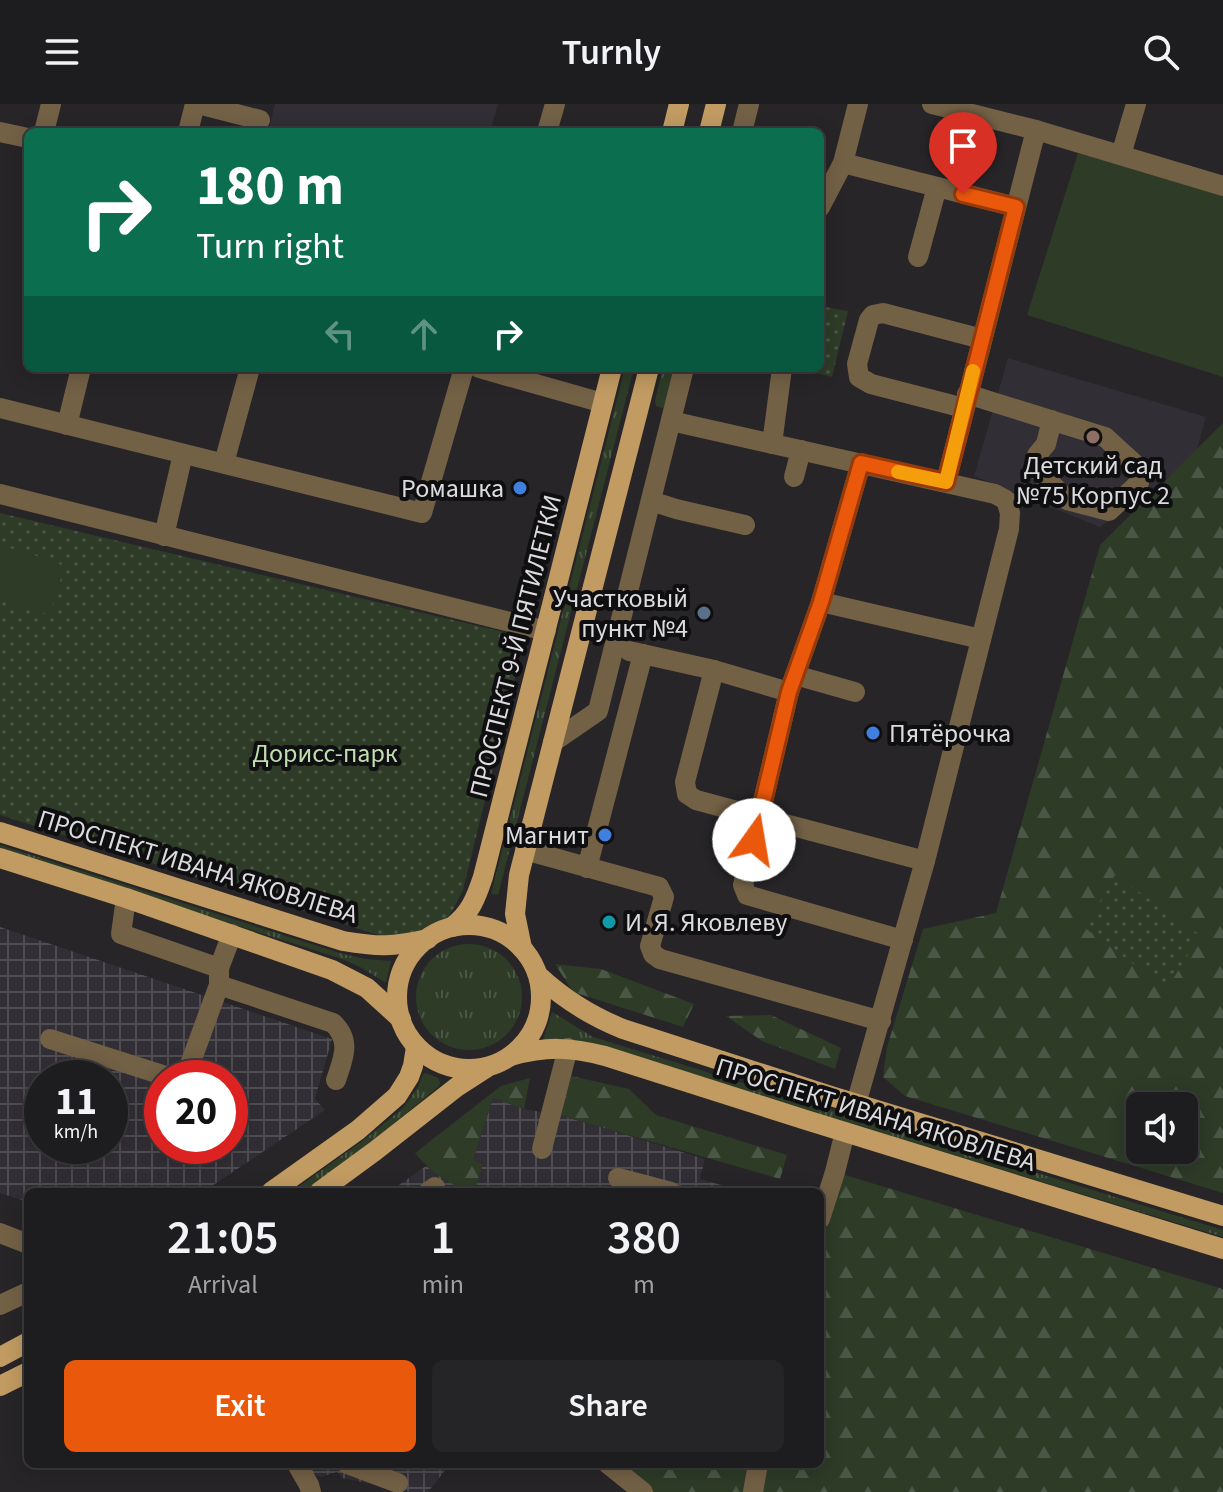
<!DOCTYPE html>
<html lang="en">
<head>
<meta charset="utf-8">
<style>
	:root { --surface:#1d1c1e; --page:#252527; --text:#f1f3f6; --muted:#a0a1a4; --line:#3b3a3c; --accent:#ea580c }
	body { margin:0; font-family:"Source Sans 3",sans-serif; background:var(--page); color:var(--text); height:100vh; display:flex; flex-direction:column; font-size:30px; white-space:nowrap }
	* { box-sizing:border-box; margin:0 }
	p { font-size:26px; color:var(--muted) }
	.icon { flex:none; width:44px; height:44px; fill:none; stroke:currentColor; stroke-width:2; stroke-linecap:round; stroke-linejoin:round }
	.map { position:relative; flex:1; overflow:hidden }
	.side { position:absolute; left:24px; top:1084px; width:800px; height:280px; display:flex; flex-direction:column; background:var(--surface); border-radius:12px; box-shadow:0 4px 20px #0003,0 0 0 2px var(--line) }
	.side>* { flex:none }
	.top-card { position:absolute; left:24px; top:24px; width:800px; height:244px; border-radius:12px; box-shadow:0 4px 20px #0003,0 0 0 2px var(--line); background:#0b6e4f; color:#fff; overflow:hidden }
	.tools { position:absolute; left:1126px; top:988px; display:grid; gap:16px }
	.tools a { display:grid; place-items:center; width:72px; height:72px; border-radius:12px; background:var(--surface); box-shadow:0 4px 20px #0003,0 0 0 2px var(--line); font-size:40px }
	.speed { position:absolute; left:24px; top:956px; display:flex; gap:16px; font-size:40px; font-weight:700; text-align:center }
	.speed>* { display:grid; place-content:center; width:104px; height:104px; border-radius:50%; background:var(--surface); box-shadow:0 4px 20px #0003,0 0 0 2px var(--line); line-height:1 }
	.speed small { font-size:20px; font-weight:400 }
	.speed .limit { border:12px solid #d22; background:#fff; color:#111 }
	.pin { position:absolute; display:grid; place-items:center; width:68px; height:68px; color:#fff; margin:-82px -34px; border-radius:50% 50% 50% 0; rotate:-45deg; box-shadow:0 0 8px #0007 }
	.pin .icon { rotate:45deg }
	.me { position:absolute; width:88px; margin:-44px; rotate:13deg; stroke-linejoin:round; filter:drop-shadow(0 0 6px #0008) }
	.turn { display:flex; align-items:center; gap:28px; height:168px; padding:0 40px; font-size:36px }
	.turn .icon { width:104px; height:104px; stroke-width:2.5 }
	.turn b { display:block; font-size:56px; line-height:68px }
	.lanes { display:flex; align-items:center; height:76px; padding:0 40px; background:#0003; justify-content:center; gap:40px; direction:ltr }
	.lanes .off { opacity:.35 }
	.eta { display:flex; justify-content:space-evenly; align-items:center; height:136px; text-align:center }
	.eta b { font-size:48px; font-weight:600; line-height:56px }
	.primary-button { display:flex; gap:16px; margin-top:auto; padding:16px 40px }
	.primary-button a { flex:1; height:92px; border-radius:12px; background:var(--accent); color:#fff; font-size:32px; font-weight:600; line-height:92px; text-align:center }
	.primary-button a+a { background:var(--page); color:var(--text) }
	header { display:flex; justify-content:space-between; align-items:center; height:104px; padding:0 40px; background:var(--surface); font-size:36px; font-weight:600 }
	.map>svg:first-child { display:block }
	.built { fill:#322e35 }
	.industrial { fill:url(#industrial-grid); fill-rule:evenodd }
	.grass { fill:url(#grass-tufts) }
	.forest { fill:url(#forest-firs); fill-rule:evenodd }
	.park { fill:url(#park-dots) }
	.pitch { fill:#2d3b27 }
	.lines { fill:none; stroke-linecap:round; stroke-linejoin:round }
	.minor { stroke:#736146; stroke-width:20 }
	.major { stroke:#c19b62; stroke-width:20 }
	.route-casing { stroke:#983908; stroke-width:20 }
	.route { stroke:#ea580c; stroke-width:14 }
	.slow { stroke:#f59e0b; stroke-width:14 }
	.education-dot { fill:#8d6e63; stroke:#0f0e10; stroke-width:3 }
	.shop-dot { fill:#3f7fe0; stroke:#0f0e10; stroke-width:3 }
	.service-dot { fill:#5c6f8a; stroke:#0f0e10; stroke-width:3 }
	.culture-dot { fill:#0f9aa8; stroke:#0f0e10; stroke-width:3 }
	.labels { text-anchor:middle; stroke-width:8; stroke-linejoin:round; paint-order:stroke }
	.poi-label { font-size:26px; fill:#dcdbdd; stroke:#0f0e10; text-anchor:end }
	.street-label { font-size:26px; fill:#dcdbdd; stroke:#0f0e10 }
	.park-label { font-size:26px; fill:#bedeaf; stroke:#0f0e10 }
</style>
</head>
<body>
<header><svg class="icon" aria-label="menu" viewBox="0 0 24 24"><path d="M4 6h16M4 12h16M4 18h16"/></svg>Turnly<svg class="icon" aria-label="search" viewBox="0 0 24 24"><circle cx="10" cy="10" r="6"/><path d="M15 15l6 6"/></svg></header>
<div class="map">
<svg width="1223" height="1388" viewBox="0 0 1223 1388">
	<defs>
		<pattern id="industrial-grid" width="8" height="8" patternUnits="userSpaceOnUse" patternTransform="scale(2)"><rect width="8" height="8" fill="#322e35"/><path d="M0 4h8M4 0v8" fill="none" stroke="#4f4c52"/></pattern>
		<pattern id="grass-tufts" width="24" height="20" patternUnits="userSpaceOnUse" patternTransform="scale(2)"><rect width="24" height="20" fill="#2d3b27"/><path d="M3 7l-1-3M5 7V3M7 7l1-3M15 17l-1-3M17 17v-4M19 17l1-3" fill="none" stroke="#4b5746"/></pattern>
		<pattern id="forest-firs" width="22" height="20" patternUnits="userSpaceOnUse" patternTransform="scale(2)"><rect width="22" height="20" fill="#2d3b27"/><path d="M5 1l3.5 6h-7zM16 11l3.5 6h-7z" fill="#4b5746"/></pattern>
		<pattern id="park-dots" width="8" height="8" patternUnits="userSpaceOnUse" patternTransform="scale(2)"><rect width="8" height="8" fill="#2d3b27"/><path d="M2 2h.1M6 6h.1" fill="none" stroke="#4b5746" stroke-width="1.8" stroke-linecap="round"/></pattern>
	</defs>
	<rect width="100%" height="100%" fill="#272528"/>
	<g class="built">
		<path d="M275,0H498L490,28H268Z"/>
		<path d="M1008,254L1206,313L1195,353L1100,423L974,372Z"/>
	</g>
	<g class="industrial">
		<path d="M0,823L332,935L315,995L325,1006L203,1088H28V1098L0,1089ZM42,974H110V1042H42ZM162,974H230V1042H162Z"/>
		<path d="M493,994L524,1005L559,1011L607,1025L705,1055L700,1075L746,1088H474L483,1060L473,1056Z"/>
		<path d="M426,1062L447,1077L471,1088H389Z"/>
		<path d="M286,1360H450L428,1388H411L342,1374L337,1368L321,1373L313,1370L295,1378Z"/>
	</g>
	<g class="grass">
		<path d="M625,264H634L498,791L491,790Z"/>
		<path d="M663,264H675L665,301L663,304L656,302L655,296Z"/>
		<path d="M0,741L343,850L366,855L391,857L386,879L360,863L342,855L0,746Z"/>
		<circle cx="469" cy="893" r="53"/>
		<path d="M552,908L593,933L1223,1126V1133L592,941L542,939Z"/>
		<path d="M426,969L438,974L440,979L438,983L369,1040L322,1074L302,1088H291L365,1035L403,1004L418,983L423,970Z"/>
	</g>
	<g class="forest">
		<path d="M1223,319V1089L905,992L883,973L887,943L923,825L996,809L1100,441ZM1140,1002H1184V1046H1140Z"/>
		<path d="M555,860L601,865L694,900L683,923L573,888Z"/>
		<path d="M771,911L841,944L835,965L762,937L726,912Z"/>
		<path d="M571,972L629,985L656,1011L787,1051L780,1075L559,1011Z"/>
		<path d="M530,974L524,1005L493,994L473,1056L483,1060L474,1088C451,1083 430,1067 415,1049L501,982Z"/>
		<path d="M835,1068L1223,1185V1388H644L608,1360H820V1115Z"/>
	</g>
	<g class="park">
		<path d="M820,202L848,207L832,273L797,264H820Z"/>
		<path d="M0,409L525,533L463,786L446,819L415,836L375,830L0,711Z"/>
		<path d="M1115,771L1200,831L1167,885L1085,824Z"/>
	</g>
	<g class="pitch">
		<path d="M1078,49L1223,91V273L1027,211Z"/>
		<path d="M0,441L57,458L62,462L63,467L52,504L48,509H43L0,496Z"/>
	</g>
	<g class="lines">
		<g class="minor">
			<path d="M198,0L260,16"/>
			<path d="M932,0L1036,26"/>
			<path d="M0,28L28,34"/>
			<path d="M44,28L51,0"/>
			<path d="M188,28L195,0"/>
			<path d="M547,28L555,0"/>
			<path d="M742,28L749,0"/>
			<path d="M1121,51L1136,0"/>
			<path d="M843,59L1016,103"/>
			<path d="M820,103L843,59L858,0"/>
			<path d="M918,153L937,83"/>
			<path d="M479,264L603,299"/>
			<path d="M967,290L1105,333L1140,365L1139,379L1109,407L1067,396L1035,363L1037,351L1046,340L1052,316"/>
			<path d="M0,304L422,409L464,264"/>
			<path d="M964,304L871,280L859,273L857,260L869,216L873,211L883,209L982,235"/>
			<path d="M671,317L995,390L1006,396L1010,409L1009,425L925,757L856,1000"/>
			<path d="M67,321L81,264"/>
			<path d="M772,340L782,264"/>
			<path d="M224,359L250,264"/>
			<path d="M861,359L821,498L981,535"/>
			<path d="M794,373L801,346"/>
			<path d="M946,378L1036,26L1223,82"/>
			<path d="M0,390L546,527"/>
			<path d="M651,397L676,405L745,421"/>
			<path d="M164,432L183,350"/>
			<path d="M821,498L789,588L743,781L747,791L903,836"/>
			<path d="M629,547L714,566L789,588"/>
			<path d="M714,566L685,678L687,690L696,696L759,713L925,757"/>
			<path d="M795,571L855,588"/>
			<path d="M553,638L598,607L684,264"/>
			<path d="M525,746L659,783L664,793L650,842L653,850L660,855L881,917"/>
			<path d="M587,764L643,550"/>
			<path d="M126,794L121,830L219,864"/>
			<path d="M232,830L219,864V881L333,919C352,937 343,955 336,976"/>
			<path d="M50,935L172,974"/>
			<path d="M185,974L219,881"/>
			<path d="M542,1045L568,944"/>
			<path d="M618,1074L671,1088"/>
			<path d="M428,1088L435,1083"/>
			<path d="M820,1115L835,1068L845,1028"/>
			<path d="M0,1129L28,1140"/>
			<path d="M0,1201L28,1188"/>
			<path d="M297,1360L309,1381L311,1388"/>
			<path d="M347,1360L398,1379"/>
			<path d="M608,1360L643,1388"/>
			<path d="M753,1388L758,1360"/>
		</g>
		<g class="major">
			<path d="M672,28L679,0"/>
			<path d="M709,28L716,0"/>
			<path d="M0,728L343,837C379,843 392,843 428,835"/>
			<path d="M0,754L126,794L332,866L367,884L401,915"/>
			<circle cx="469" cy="893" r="72"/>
			<path d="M452,823C470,810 476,794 483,773L612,264"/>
			<path d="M522,844L515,810L519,771L649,264"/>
			<path d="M540,873C565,896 591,912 623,925L831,992L1223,1112"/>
			<path d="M511,952C546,942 570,943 605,952L806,1016L1223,1145"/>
			<path d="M271,1088L358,1026L397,992L409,973L413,962L416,943"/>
			<path d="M319,1088L375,1047L458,982L486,964"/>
			<path d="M0,1253L28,1238"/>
			<path d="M0,1282L28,1268"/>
		</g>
	</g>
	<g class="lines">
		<g class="route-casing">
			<path id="route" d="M754,736L789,588L821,498L861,359L946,378L1016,103L963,90"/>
		</g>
		<use href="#route" class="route"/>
		<path class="slow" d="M898,368L946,378L973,267"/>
	</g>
	<circle class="education-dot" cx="1093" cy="333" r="8"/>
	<g class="shop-dot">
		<circle cx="520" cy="384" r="8"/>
		<circle cx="873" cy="629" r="8"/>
		<circle cx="605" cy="731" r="8"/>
	</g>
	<circle class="service-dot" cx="704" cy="509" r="8"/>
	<circle class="culture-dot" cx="609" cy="818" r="8"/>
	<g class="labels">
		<g class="poi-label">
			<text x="1093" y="370" text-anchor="middle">Детский сад<tspan x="1093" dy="30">№75 Корпус 2</tspan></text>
			<text x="504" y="393">Ромашка</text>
			<text x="688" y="503">Участковый<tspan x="688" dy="30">пункт №4</tspan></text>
			<text x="889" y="638" text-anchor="start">Пятёрочка</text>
			<text x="589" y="740">Магнит</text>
			<text x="625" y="827" text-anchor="start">И. Я. Яковлеву</text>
		</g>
		<g class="street-label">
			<text transform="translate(515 542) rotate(-76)" y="9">ПРОСПЕКТ 9-Й ПЯТИЛЕТКИ</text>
			<text transform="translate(198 762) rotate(17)" y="9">ПРОСПЕКТ ИВАНА ЯКОВЛЕВА</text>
			<text transform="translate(876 1010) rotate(17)" y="9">ПРОСПЕКТ ИВАНА ЯКОВЛЕВА</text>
		</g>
		<g class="park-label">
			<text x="325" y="658">Дорисс-парк</text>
		</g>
	</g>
</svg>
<div class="tools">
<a><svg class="icon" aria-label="sound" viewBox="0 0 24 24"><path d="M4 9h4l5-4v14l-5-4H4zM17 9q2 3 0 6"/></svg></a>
</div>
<div class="speed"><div>11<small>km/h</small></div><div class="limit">20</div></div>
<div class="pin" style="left:963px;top:90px;background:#d93025"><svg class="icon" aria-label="arrive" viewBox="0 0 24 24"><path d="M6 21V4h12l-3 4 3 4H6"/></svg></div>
<svg class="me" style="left:754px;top:736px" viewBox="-20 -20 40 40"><circle r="19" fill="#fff"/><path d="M0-13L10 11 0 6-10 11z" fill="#ea580c"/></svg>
<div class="top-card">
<div class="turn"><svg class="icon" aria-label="right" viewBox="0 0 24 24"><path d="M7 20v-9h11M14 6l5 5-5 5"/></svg><div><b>180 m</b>Turn right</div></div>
<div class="lanes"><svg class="icon off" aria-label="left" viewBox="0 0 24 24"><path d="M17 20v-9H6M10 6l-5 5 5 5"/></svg><svg class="icon off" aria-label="ahead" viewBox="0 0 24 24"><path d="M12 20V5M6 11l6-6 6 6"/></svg><svg class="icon" aria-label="right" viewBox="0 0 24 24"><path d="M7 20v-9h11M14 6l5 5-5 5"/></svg></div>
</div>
<section class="side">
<div class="eta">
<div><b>21:05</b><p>Arrival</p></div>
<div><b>1</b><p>min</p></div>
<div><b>380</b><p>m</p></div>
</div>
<div class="primary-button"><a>Exit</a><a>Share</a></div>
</section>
</div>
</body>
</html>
